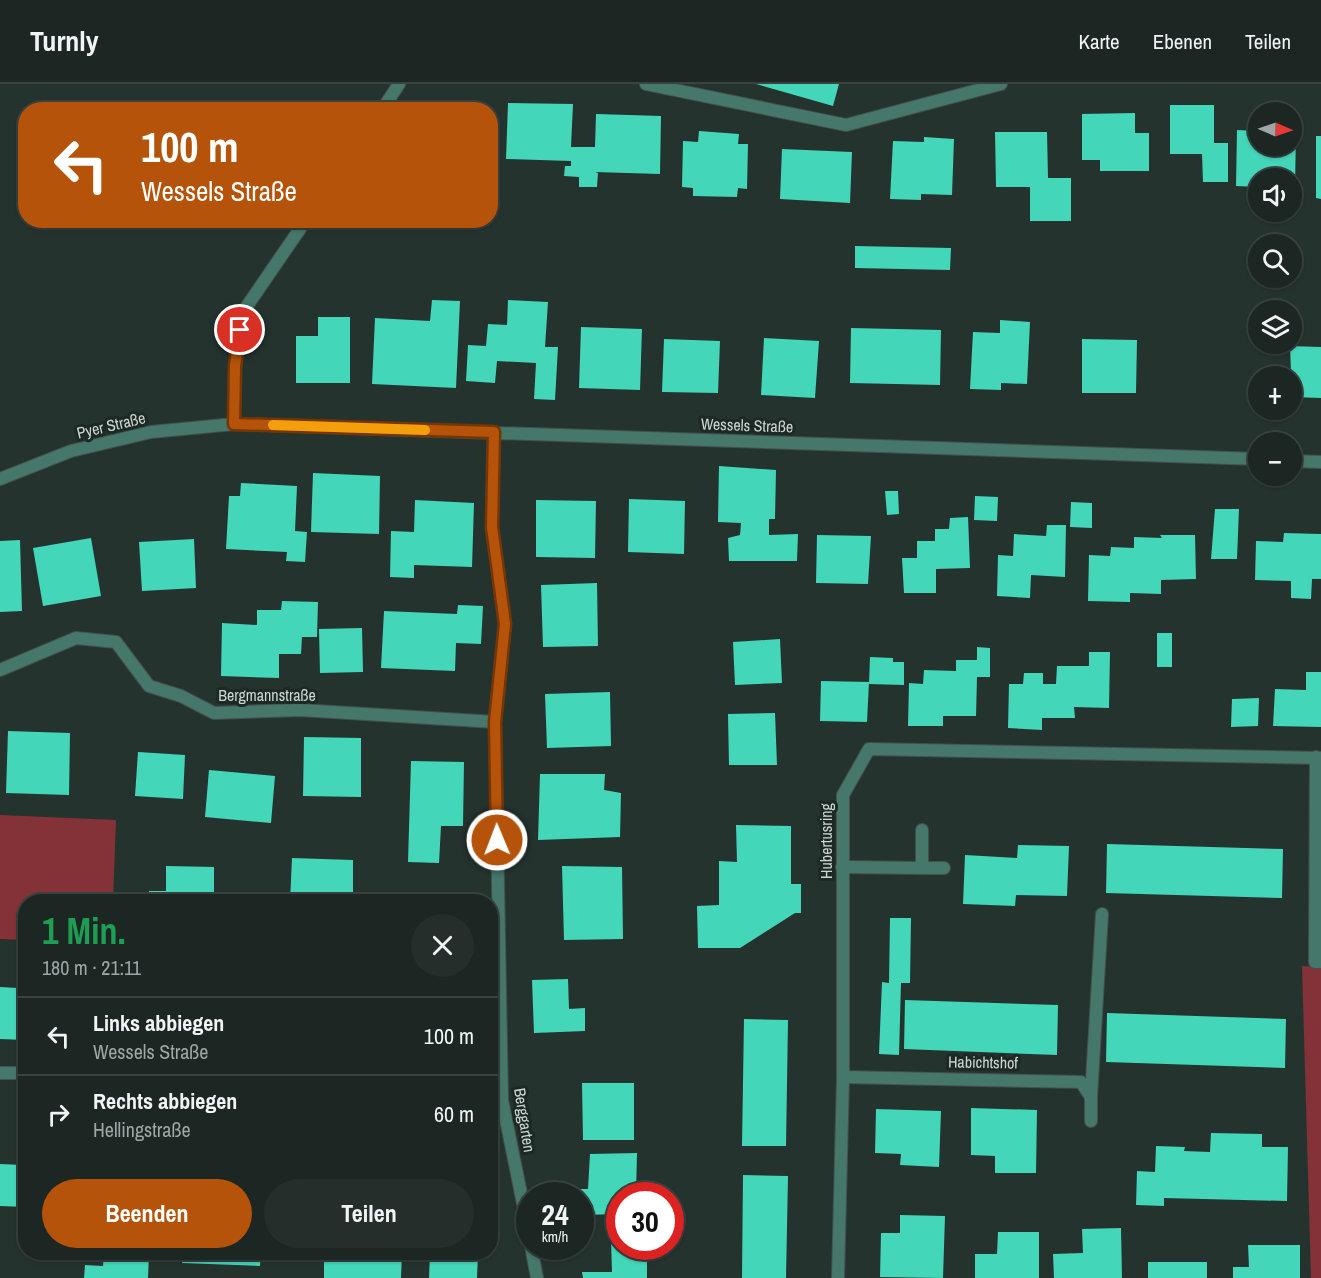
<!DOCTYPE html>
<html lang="de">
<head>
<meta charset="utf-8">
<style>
	:root { --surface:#1c2623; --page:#252e2b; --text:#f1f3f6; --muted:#a0a5a6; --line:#3a4341; --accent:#b45309 }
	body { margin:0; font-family:"Archivo Narrow",sans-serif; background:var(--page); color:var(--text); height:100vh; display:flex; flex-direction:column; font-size:22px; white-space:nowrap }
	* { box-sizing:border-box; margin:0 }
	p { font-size:20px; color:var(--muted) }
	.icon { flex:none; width:33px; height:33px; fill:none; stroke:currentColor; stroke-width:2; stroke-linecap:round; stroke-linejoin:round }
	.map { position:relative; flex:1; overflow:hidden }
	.details { position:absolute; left:18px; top:810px; width:480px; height:366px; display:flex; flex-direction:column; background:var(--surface); border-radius:24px; box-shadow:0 2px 4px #0004,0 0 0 2px var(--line) }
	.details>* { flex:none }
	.guide { position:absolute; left:18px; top:18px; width:480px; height:126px; border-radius:24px; box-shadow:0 2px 4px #0004,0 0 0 2px var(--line); background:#b45309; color:#fff; overflow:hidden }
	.needle { width:39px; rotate:92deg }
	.tools { position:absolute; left:1248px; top:18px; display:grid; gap:12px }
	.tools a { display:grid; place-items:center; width:54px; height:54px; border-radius:50%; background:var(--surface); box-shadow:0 2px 4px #0004,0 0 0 2px var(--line); font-size:30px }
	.speed { position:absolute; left:516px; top:1098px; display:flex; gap:12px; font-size:30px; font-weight:700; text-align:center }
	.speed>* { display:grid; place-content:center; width:78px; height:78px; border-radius:50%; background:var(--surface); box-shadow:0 2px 4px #0004,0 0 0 2px var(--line); line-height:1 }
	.speed small { font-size:15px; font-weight:400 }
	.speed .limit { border:9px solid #d22; background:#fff; color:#111 }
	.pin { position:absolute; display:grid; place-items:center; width:51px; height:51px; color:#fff; margin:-26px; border:3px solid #fff; border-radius:50%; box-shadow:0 2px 6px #0007 }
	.me { position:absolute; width:66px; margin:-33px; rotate:359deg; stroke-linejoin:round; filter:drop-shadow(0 0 4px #0008) }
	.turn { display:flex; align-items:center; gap:21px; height:126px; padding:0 24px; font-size:27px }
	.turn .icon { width:78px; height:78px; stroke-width:2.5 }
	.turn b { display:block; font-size:42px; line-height:51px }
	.round { display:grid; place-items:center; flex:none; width:63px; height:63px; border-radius:32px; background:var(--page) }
	.overview { display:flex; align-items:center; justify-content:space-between; height:102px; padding:0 24px }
	h1 { font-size:36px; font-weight:700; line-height:45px; color:#1e9e55 }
	.action { display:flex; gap:12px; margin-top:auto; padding:12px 24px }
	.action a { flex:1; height:69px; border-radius:36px; background:var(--accent); color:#fff; font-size:24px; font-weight:700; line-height:69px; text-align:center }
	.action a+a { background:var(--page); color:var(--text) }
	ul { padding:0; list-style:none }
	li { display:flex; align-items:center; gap:18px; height:78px; padding:0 24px; border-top:2px solid var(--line) }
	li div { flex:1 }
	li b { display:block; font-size:22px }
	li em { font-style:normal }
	header { display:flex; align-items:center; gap:36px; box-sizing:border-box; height:84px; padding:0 30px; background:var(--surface); border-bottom:2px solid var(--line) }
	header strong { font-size:28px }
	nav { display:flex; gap:33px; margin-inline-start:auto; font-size:21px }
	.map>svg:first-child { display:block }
	.green { fill:#833237 }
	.building { fill:#44d6b9 }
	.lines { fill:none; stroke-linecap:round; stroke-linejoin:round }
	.lane-casing { stroke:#43504d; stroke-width:14 }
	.street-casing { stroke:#43504d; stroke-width:14 }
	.lane { stroke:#45776b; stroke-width:12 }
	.street { stroke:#45776b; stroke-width:12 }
	.route-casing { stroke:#753606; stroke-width:15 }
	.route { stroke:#b45309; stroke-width:10 }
	.slow { stroke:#f59e0b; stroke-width:10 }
	.labels { text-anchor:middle; stroke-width:6; stroke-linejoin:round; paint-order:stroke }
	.street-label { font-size:16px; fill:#ced6d4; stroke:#1c2925 }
</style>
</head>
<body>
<header>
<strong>Turnly</strong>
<nav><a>Karte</a><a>Ebenen</a><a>Teilen</a></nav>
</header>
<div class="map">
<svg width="1321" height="1194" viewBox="0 0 1321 1194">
	<rect width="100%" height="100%" fill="#25332f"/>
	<g class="green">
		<path d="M0,731L116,736L113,817L26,818L25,856L0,855Z"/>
		<path d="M1302,882L1321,883V1194H1311Z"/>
	</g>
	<g class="building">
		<path d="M756,0H839L833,22Z"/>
		<path d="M508,19L573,20L571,63H595L596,30L661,32L660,90L595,88L598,89L597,103H579V93L564,92L565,82H571V77L506,75Z"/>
		<path d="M1170,21H1214V59H1228V98H1203L1202,70H1170Z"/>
		<path d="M1135,29V49H1149V87H1100V76H1082V30Z"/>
		<path d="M1237,46L1258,47V62H1292V48H1296L1295,103H1292V94H1258V103L1236,102Z"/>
		<path d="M699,47L739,50L738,60H748L747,105L738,104L737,113L693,112V104L682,103L683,57L698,58Z"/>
		<path d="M995,48H1047L1048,94H1071V137H1030V103H996Z"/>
		<path d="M1316,52H1321V115L1316,114Z"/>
		<path d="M924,53L954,55L952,111L921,110V116L890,115L893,57L924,58Z"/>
		<path d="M782,65L852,68L850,119L780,115Z"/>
		<path d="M490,82H495L493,123H490Z"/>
		<path d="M855,162L951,164L950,186L855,184Z"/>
		<path d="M432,216L460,217L456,304L372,300L375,234L430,237Z"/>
		<path d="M508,216L548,218L545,263H558L555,316L534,315L536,279L497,277L495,299L466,297L468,261L486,262L488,240L507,241Z"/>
		<path d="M318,233H350V299H296V252H318Z"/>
		<path d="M1000,236L1030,238L1027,300L1001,299V306L970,305L973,248L1000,249Z"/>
		<path d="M581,243L642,245L640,306L579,304Z"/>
		<path d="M851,244L941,246L940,301L850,299Z"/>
		<path d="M764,254L819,257L815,314L761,311Z"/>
		<path d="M664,255L720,257L718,309L662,308Z"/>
		<path d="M1082,255L1137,256L1136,309H1082Z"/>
		<path d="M1290,262L1321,263V314L1292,313Z"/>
		<path d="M719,382L776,386L775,435H769V451L798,450L797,477H729L728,454L740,451L741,439L718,438Z"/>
		<path d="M313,389L380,392L379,450L311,448Z"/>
		<path d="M241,399L297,402L295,447L307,448L305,478L286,477L287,468L226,465L229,412H240Z"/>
		<path d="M885,407H898L899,430L887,431Z"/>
		<path d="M975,412L998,413L997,437L974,436Z"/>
		<path d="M629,415L685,417L684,470L628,468Z"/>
		<path d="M415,416L474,419L472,483L414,481V494L390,493L391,447L414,448Z"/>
		<path d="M536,416L596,417L595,474L536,473Z"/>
		<path d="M1071,418L1092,419V444L1070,443Z"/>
		<path d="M1215,425H1239L1237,475H1211Z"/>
		<path d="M968,433L970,484L936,485V509H904L902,474H917V457H935V445H949L950,434Z"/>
		<path d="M1047,441H1066L1065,493L1031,491L1030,514L997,512L998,471L1013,472L1014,450L1046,452Z"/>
		<path d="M1284,449L1321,450V495H1312L1311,515L1291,514V497L1255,496L1256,457L1283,458Z"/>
		<path d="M817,451L871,452L868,500L816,499Z"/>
		<path d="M1160,451H1195L1196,495L1161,496V510L1130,509V518L1088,517L1089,471L1110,472L1111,463L1134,464V453L1162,454Z"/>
		<path d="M91,454L101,512L43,522L33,464Z"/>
		<path d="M194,455L196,504L142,507L139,458Z"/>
		<path d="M20,456L22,527L0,528V457Z"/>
		<path d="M597,499L598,562L543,563L541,501Z"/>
		<path d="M282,517L318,518L317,553H302L301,570H279V594L221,592L222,539L257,541V526H281Z"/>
		<path d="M458,521L483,522L481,560L456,559L455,587L381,584L384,527L457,530Z"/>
		<path d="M362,544L363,588L320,589L319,545Z"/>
		<rect x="1157" y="549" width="15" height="34"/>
		<path d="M780,555L782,599L735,601L733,558Z"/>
		<path d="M977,563L990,564V593H977L976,632H943V642H908L909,599L923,600L924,586L956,587V576H977Z"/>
		<path d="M1089,568H1110L1109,624L1074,623L1075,634H1042V646L1008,644L1009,600H1023L1024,589H1043V600H1056L1057,582H1089Z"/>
		<path d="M870,573L893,574V578H904V601L869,600Z"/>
		<path d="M1306,588H1321V643L1273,642L1275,605L1306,606Z"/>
		<path d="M821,597L869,598L867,638L820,637Z"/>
		<path d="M610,608L611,662L547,664L545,610Z"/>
		<path d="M1259,614L1258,642L1231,643L1232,615Z"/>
		<path d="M775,629L777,681H729L728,630Z"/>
		<path d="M8,647L70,649L69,711L6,709Z"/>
		<path d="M304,653L361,654V713L303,712Z"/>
		<path d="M138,668L185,671L183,715L135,712Z"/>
		<path d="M411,677L464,678L463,742H441L439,779L408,778Z"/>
		<path d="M209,686L275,692L271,739L205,733Z"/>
		<path d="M540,690H605L604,706L621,709L620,753L538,756Z"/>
		<path d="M736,741L791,742V800H801V829H795L740,864H698L697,822L719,821V777L737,778Z"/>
		<path d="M1107,760L1283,765L1282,814L1106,809Z"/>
		<path d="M1018,761L1069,762L1067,812L1016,811L1015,822L963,820L965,771L1017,774Z"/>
		<path d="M292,774L353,776V818H290Z"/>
		<path d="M166,782L214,783V818H149V807H166Z"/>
		<path d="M562,782L622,783L623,855L564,856Z"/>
		<path d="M399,810L456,813V818H399Z"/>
		<path d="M890,834H911L910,899H901L899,971L879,970L882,898L889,899Z"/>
		<path d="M19,886H26V956L0,955V903L18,904Z"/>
		<path d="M568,895L569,925L585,924V947L534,949L532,896Z"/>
		<path d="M905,916L1058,921L1057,971L904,965Z"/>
		<path d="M1107,929L1286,935L1285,984L1106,978Z"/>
		<path d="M744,935L788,936L786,1062H742Z"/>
		<path d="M582,999H634V1056H583Z"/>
		<path d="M971,1024L1037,1026L1036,1089H995V1072L971,1071Z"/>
		<path d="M876,1025L941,1027L939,1083L900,1081L901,1070L875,1069Z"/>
		<path d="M1211,1049L1262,1050V1063H1288L1287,1117L1164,1114V1122L1136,1121L1137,1087L1155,1088L1156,1062L1185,1063L1184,1067L1210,1068Z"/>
		<path d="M637,1069L636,1112H620V1130L580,1131V1112H570V1105H588L590,1070Z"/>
		<path d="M24,1075L26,1123L0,1122V1080L23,1081Z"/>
		<path d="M743,1091L788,1092L786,1194H742Z"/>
		<path d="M900,1131L945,1132L943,1194L880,1193L881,1149H900Z"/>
		<path d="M1121,1144L1122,1194H1054L1053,1170L1083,1169L1082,1145Z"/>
		<path d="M998,1148H1039V1194H975V1170H997Z"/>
		<path d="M611,1155H620V1162H647V1194H583L582,1188H612Z"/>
		<path d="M1248,1161H1300V1194H1233V1183H1249Z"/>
		<path d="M104,1168L149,1171L148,1194H84L85,1181L103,1182Z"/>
		<path d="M183,1168H261L260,1182L182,1179Z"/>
		<path d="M324,1168H402L401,1194H324Z"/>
		<path d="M430,1168H478L477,1194H429Z"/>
		<rect x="1148" y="1178" width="59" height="16"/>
	</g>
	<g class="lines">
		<g class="lane-casing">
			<g id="lane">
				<path d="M842,783L922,784V746"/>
				<path d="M922,784H944"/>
				<path d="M1091,1013L1102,830"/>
			</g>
		</g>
		<g class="street-casing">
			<g id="street">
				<path d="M646,0L846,41L1001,0"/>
				<path d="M382,26L399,0"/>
				<path d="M234,340L235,282L243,228L306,136"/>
				<path d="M494,348L492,443L505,540L495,638L502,1016L530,1154"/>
				<path d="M1292,377L1321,378"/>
				<path d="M0,395L71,367L151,348L234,340L1258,375"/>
				<path d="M0,586L76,554L116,558L149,602L181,612L214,629L300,626L495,638"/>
				<path d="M1316,673L1315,878H1321"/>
				<path d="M0,989H26"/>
				<path d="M843,993L1081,998L1091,1013V1037"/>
				<path d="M531,1162L537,1194"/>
				<path d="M838,1194L843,993V711L869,665L1321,674"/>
			</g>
		</g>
		<use href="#lane" class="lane"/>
		<use href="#street" class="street"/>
	</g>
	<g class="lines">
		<g class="route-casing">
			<path id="route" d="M240,246L235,282L234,340L494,348L492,443L505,540L495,638L497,756"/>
		</g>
		<use href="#route" class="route"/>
		<path class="slow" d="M273,341L425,346"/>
	</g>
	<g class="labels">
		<g class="street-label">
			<text transform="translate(111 341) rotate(-13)" y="6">Pyer Straße</text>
			<text transform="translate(747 341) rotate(2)" y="6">Wessels Straße</text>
			<text x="267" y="617">Bergmannstraße</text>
			<text transform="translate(826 757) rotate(-90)" y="6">Hubertusring</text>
			<text transform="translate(983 978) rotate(1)" y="6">Habichtshof</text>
			<text transform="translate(525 1036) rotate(81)" y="6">Berggarten</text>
		</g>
	</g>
</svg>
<div class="tools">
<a><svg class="needle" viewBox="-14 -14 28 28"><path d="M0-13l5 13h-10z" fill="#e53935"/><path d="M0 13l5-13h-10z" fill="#a0a5a6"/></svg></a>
<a><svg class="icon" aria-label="sound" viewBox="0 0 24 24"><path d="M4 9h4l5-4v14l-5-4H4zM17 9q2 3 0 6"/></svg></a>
<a><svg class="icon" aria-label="search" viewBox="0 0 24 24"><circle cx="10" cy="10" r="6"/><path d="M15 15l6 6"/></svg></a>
<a><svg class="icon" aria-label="layers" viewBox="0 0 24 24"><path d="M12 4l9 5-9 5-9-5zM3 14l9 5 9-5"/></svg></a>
<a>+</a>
<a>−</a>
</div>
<div class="speed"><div>24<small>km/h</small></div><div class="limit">30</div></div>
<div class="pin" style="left:240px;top:246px;background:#d93025"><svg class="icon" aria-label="arrive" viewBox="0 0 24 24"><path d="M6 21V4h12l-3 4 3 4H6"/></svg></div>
<svg class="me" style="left:497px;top:756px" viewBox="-20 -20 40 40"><circle r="17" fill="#b45309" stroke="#fff" stroke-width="3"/><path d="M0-11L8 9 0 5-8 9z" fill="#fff"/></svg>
<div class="guide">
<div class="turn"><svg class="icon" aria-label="left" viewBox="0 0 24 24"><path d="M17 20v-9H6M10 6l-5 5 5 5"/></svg><div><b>100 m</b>Wessels Straße</div></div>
</div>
<section class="details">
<div class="overview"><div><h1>1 Min.</h1><p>180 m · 21:11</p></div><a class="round"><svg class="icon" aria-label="close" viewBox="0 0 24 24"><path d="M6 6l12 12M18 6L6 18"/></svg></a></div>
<ul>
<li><svg class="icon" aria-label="left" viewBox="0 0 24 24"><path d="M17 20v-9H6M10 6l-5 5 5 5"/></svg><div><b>Links abbiegen</b><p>Wessels Straße</p></div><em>100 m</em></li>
<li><svg class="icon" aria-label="right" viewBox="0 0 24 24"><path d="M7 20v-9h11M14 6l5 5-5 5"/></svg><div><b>Rechts abbiegen</b><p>Hellingstraße</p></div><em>60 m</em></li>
</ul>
<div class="action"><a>Beenden</a><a>Teilen</a></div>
</section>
</div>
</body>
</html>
